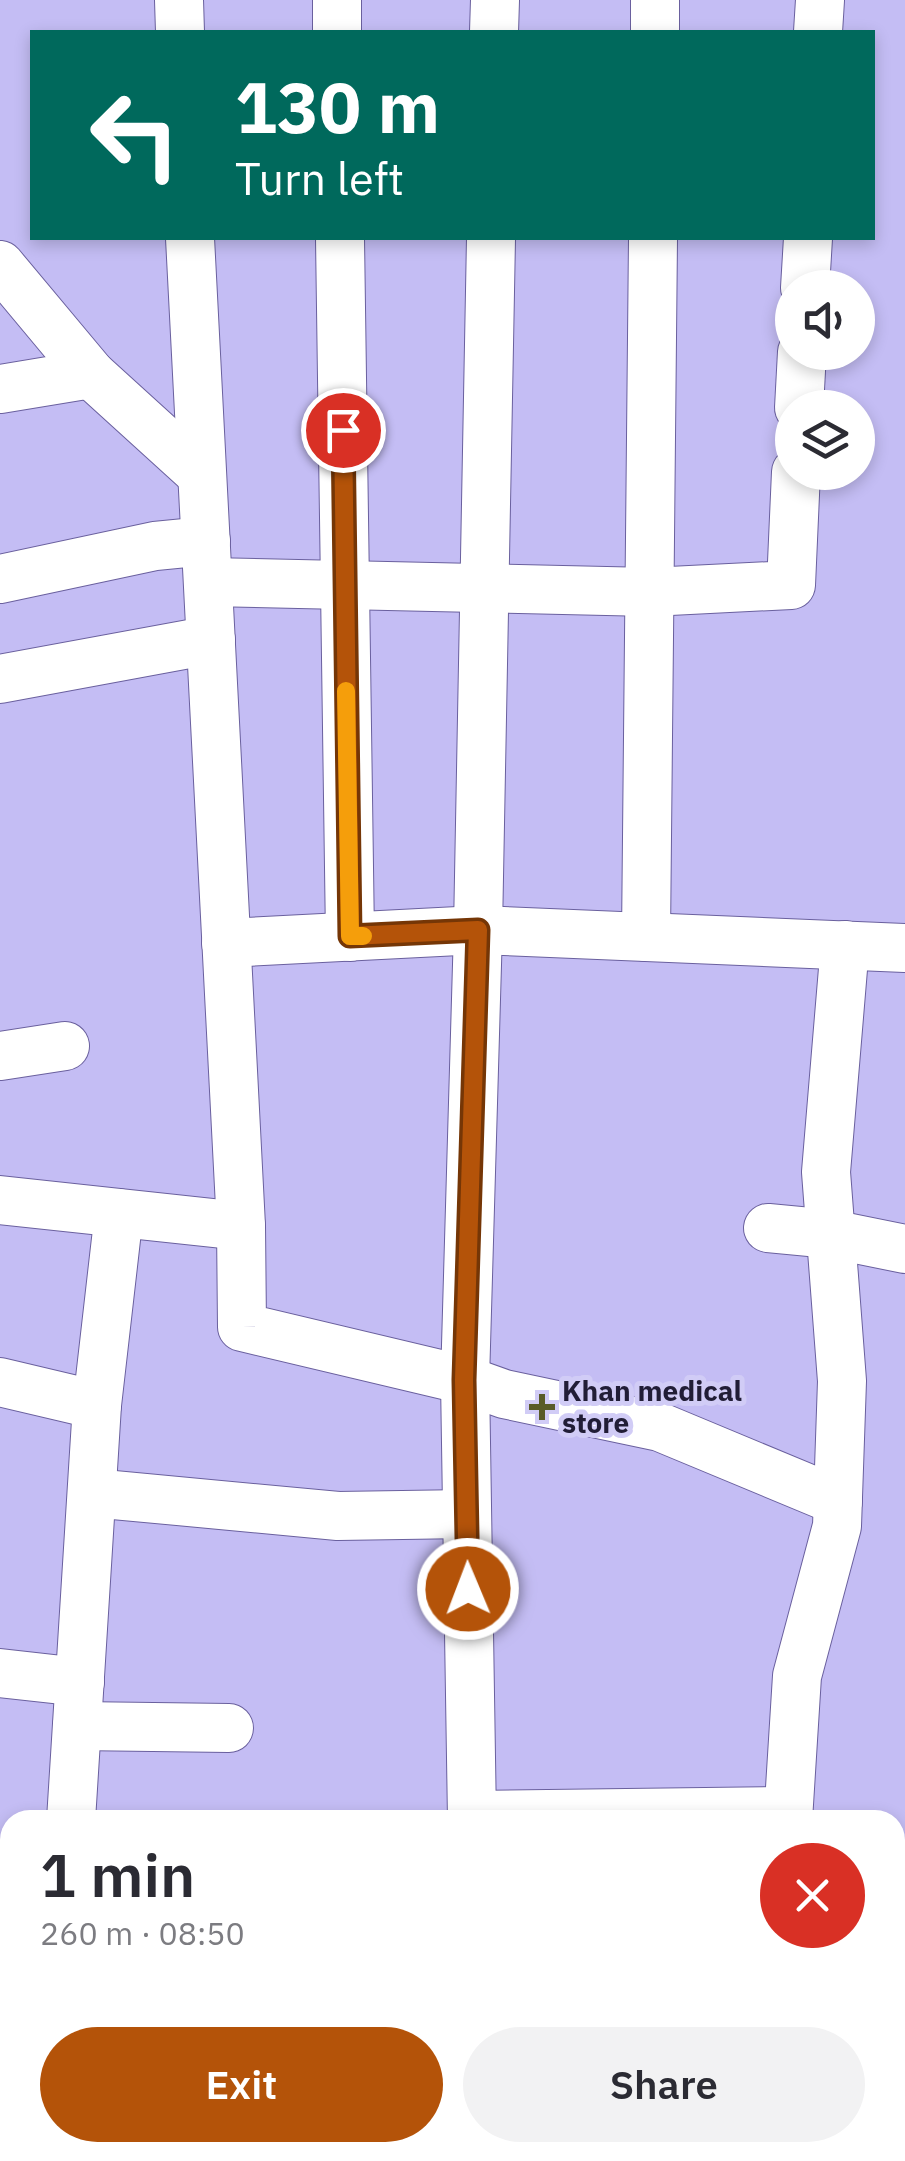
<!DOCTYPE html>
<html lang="en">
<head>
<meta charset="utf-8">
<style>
	:root { --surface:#fff; --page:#f2f2f3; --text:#2b2b33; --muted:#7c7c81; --accent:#b45309 }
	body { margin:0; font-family:"IBM Plex Sans",sans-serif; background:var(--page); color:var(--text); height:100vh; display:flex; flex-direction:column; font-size:38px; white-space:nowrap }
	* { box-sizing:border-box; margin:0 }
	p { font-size:32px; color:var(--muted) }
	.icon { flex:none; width:55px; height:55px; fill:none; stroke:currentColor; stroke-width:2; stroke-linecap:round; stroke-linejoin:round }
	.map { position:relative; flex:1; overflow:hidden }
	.sheet { position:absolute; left:0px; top:1810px; width:905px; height:352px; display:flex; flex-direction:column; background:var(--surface); border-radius:30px 30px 0 0; box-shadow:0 5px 15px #0003 }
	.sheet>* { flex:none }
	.guide { position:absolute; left:30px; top:30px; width:845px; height:210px; border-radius:0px; box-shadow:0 5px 15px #0003; background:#00695c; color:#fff; overflow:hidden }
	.buttons { position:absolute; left:775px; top:270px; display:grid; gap:20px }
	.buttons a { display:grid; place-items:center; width:100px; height:100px; border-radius:50%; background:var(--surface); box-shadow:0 5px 15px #0003; font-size:50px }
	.pin { position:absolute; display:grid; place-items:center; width:85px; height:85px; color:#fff; margin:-42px; border:5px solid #fff; border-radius:50%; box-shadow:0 2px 10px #0007 }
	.me { position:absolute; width:110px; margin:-55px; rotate:359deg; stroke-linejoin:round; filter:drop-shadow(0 0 8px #0008) }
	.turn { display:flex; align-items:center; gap:35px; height:210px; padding:0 40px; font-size:45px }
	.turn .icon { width:130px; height:130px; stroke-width:2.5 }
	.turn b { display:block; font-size:70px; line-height:85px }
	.round { display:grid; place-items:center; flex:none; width:105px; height:105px; border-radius:52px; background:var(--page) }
	.head { display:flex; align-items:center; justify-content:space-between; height:170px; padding:0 40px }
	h1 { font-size:60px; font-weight:600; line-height:75px }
	.cta { display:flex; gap:20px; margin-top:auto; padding:20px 40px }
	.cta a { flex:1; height:115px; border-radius:60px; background:var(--accent); color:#fff; font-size:40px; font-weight:600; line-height:115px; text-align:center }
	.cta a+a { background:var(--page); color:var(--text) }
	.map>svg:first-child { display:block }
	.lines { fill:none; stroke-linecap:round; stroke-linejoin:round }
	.minor-casing { stroke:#6a609e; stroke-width:50 }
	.minor { stroke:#fff; stroke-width:48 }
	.route-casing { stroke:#753606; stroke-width:25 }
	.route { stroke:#b45309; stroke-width:18 }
	.slow { stroke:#f59e0b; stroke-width:18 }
	.poi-dot { fill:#595b28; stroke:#d1ccf6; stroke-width:4 }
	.labels { text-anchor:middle; stroke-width:10; stroke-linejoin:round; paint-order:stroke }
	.poi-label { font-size:28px; font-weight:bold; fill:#211d36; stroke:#d1ccf6; text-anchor:start }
</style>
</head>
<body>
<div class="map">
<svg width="905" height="2161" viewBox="0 0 905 2161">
	<rect width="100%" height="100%" fill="#c4bdf4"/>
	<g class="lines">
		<g class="minor-casing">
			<g id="minor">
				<path d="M179,0L180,32"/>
				<path d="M337,0V32"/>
				<path d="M494,32L495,0"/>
				<path d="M655,32V0"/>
				<path d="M818,32L820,0"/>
				<path d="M190,238L241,1226L242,1327L465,1380L504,1394L660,1427L838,1501"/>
				<path d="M340,238L350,937"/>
				<path d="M0,265L91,374L201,474"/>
				<path d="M805,288L808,238"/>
				<path d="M0,389L91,374"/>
				<path d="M799,408L802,352"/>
				<path d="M0,579L155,546L206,541"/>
				<path d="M209,582L650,592L791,585L796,472"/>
				<path d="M0,679L211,640"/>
				<path d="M646,937L653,238"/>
				<path d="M226,943L478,930L905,948"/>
				<path d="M0,1056L65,1046"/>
				<path d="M0,1200L241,1226"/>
				<path d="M768,1228L831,1234L905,1249"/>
				<path d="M0,1382L97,1405"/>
				<path d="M92,1493L338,1516L467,1514"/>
				<path d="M0,1673L80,1682"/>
				<path d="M77,1726L229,1728"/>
				<path d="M472,1815L787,1811"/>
				<path d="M71,1820L97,1405L119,1213"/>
				<path d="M472,1820L465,1380L478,930L491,238"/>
				<path d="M788,1820L797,1676L837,1526L842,1381L826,1172L845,945"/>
				<path d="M895,1939L905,1940"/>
				<path d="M0,2092L10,2093"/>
				<path d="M346,2152L354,2161"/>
				<path d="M34,2161L35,2152"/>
				<path d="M579,2161L580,2152"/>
			</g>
		</g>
		<use href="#minor" class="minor"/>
	</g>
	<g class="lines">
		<g class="route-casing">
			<path id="route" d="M343,430L350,936L478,930L464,1380L468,1589"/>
		</g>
		<use href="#route" class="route"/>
		<path class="slow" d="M346,691L350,936H363"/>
	</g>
	<path class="poi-dot" d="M537 1392h10v10h10v10h-10v10h-10v-10h-10v-10h10z"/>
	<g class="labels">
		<g class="poi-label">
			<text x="562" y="1401">Khan medical<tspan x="562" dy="32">store</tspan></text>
		</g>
	</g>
</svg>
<div class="buttons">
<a><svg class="icon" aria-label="sound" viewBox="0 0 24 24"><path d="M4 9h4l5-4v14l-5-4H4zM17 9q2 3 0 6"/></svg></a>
<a><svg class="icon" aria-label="layers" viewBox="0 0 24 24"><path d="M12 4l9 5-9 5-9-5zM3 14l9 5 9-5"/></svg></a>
</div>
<div class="pin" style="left:343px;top:430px;background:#d93025"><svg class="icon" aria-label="arrive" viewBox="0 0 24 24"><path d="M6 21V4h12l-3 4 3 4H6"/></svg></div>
<svg class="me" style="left:468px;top:1589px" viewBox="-20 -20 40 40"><circle r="17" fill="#b45309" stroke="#fff" stroke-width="3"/><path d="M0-11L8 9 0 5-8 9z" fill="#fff"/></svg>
<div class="guide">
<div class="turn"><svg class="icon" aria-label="left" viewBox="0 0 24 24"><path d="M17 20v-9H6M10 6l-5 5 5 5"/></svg><div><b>130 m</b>Turn left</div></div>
</div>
<section class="sheet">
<div class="head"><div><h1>1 min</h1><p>260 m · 08:50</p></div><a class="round" style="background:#d93025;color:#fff"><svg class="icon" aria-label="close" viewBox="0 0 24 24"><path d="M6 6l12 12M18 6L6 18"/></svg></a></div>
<div class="cta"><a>Exit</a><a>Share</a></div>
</section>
</div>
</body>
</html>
